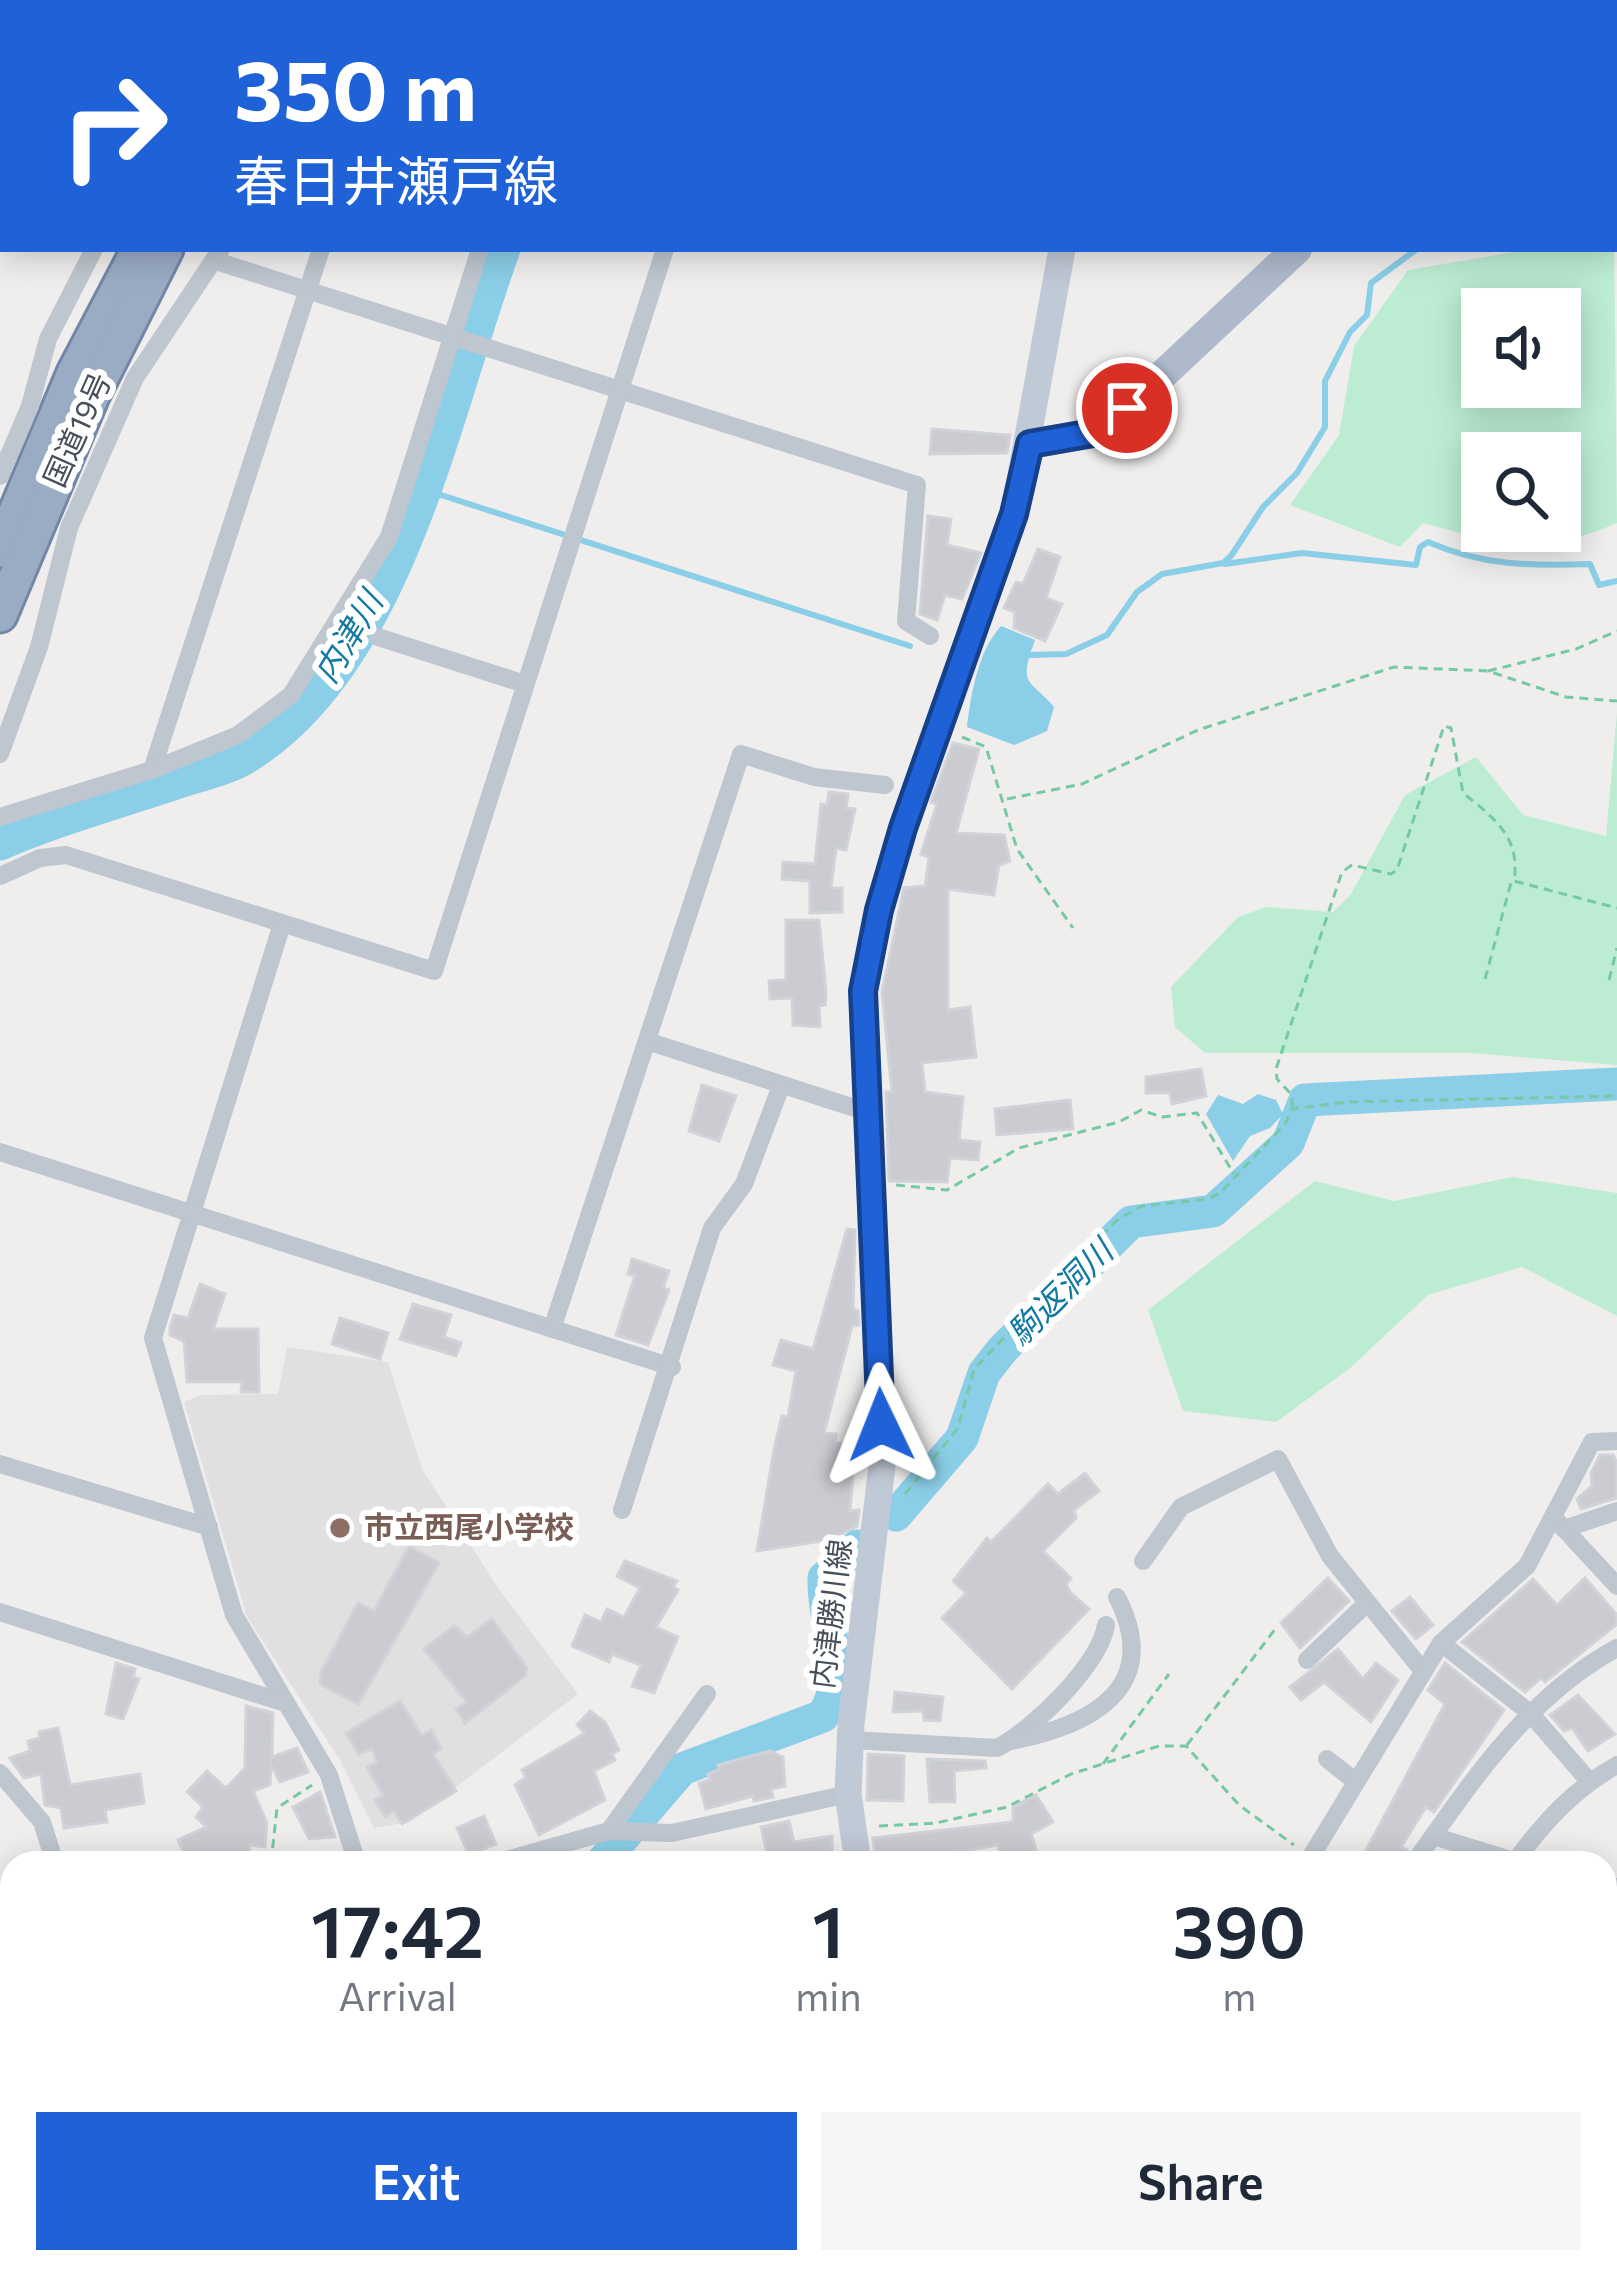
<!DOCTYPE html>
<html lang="en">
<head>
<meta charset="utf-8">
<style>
	:root { --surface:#fff; --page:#f6f6f7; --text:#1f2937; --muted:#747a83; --accent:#1f62d8 }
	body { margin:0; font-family:Commissioner,"Noto Sans JP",sans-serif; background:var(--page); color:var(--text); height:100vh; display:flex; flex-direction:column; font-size:45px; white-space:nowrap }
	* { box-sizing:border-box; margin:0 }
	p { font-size:39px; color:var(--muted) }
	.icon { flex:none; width:66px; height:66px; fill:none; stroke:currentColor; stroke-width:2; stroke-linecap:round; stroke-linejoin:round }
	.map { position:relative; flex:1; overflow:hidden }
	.panel { position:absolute; left:0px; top:1851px; width:1617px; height:423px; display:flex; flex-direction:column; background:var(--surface); border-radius:36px 36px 0 0; box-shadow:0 6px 30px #0003 }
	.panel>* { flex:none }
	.top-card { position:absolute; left:0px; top:0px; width:1617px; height:252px; box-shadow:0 6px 30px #0003; background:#1f62d8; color:#fff; overflow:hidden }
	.controls { position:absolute; left:1461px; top:288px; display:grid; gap:24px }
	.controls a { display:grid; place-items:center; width:120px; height:120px; border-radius:0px; background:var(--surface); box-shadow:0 6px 30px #0003; font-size:60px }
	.pin { position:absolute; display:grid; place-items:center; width:102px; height:102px; color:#fff; margin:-51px; border:6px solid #fff; border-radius:50%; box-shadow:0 3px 12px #0007 }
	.me { position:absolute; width:132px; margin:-66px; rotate:358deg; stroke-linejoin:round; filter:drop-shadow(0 0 9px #0008) }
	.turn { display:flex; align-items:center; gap:42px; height:252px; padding:0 36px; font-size:54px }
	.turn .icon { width:156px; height:156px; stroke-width:2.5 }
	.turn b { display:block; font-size:84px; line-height:102px }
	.eta { display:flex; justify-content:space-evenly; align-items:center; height:204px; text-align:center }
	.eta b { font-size:72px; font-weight:600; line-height:84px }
	.action { display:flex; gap:24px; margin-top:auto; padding:24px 36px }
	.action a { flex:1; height:138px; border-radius:0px; background:var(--accent); color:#fff; font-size:48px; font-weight:600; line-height:138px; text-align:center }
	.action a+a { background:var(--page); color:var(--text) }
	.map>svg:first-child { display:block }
	.education { fill:#e1dfdf }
	.green { fill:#bcedd3; fill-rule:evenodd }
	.water { fill:#8bcee8 }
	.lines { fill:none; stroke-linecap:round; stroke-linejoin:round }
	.stream { stroke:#8bcee8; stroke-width:6 }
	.river { stroke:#8bcee8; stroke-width:33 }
	.building { fill:#caccd2; stroke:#d1d3d9; stroke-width:3 }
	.trunk-casing { stroke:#7287a7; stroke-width:39 }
	.path { stroke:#76c9a7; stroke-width:3; stroke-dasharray:9 6; stroke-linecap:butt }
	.minor { stroke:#bec6cf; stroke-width:18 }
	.secondary { stroke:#c0c9d6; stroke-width:27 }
	.primary { stroke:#aebacc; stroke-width:30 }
	.trunk { stroke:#9aabc4; stroke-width:33 }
	.route-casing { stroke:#14408c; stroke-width:30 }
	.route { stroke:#1f62d8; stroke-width:21 }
	.education-dot { fill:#8d6e63; stroke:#fff; stroke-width:4.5 }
	.labels { text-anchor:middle; stroke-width:12; stroke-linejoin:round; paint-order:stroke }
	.street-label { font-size:30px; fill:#464f5a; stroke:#fff }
	.education-label { font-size:30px; font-weight:bold; fill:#785e54; stroke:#fff; text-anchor:start }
	.water-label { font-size:33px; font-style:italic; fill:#1179a2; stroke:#fff }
</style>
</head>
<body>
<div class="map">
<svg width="1617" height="2272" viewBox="0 0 1617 2272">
	<rect width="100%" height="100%" fill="#f0eded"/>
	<path class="education" d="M287,1347L388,1362L422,1469L498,1588L578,1694L410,1822L374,1828L340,1760L247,1617L184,1402L201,1395L278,1394Z"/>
	<g class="green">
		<path d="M1614,235L1617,523C1538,557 1501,544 1423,523L1400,547L1290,505L1339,435L1354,346L1408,270L1532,249H1614ZM1560,309V387H1482V309ZM1482,453H1560V531H1482Z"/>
		<path d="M1617,713V1065L1469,1053H1205L1175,1027L1171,987L1238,917L1266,907L1333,912L1351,894L1405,795L1476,757L1523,815L1606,836Z"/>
		<path d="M1512,1177L1617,1193V1316L1522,1267L1428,1295L1349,1369L1276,1422L1183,1411L1148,1310L1315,1181L1394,1201Z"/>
	</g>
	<g class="water">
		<path d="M1001,626L1035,640C1017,688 1031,679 1054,707L1047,731L1014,745L967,727C971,694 978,651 1001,626Z"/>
		<path d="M1258,1094L1276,1100L1283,1114L1270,1128L1250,1136L1233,1161L1206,1114L1218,1095L1243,1104Z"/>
	</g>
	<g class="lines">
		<g class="stream">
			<path d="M1614,51L1617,50"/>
			<path d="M424,501L441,495L910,646"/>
			<path d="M1225,564L1302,553L1416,565L1420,547L1428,542C1483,566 1531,566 1590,564L1599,585L1617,581"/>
			<path d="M1029,655L1066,654L1107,635L1137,592L1162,574L1223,563L1231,556L1263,507L1297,473L1325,427V381L1350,332L1367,315L1371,283L1417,249"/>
			<path d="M1124,2272L1142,2262"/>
		</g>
		<g class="river">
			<path d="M585,3L586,0"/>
			<path d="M0,844C56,820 115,803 173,784C195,776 222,771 242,760C400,667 445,408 504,249"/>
			<path d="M896,1515L962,1438L984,1373L1003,1349L1131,1222L1213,1211L1288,1143L1305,1100L1617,1084"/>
			<path d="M601,1863L682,1769L823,1716C851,1672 822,1625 824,1578L857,1546"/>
			<path d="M273,2272L284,2262"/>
		</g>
	</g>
	<g class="building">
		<path d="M932,429L1010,435L1007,453L930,454Z"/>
		<path d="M928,516L951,519L947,545L981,553L962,599L945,595L937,620L920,614Z"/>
		<path d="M1038,549L1060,557L1046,598L1062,604L1045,641L1014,628L1015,612L1004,608L1016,582L1023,584Z"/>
		<path d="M953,743L979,749L956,833L1004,835L1010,861L999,865L994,895L948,889V1010L970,1007L976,1057L922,1063L925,1092L963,1097L959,1140L980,1142L978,1160L950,1158L947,1182L889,1181L886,1092H892L882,992L904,888L925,886L929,857L921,854L937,804L931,802Z"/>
		<path d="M829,792L848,794L846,808L855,809L846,850L836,848L831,888H842V912L810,913V881L782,879L783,862L815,864L821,804L827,805Z"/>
		<path d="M786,920H819L826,992L825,1005L819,1006L820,1027L793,1025L792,998L770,999L769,981L786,980Z"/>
		<path d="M1201,1069L1206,1096L1172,1104L1170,1093H1146V1077Z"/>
		<path d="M702,1085L736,1096L719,1141L689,1131Z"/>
		<path d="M1070,1100L1073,1129L997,1135L995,1109Z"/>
		<path d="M847,1229L855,1230L853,1309L858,1311L859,1325L852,1326L824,1433L836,1434L835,1443L863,1445L864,1460L854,1459L850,1511L859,1510L857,1526L828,1540L757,1551L774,1449L782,1416L788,1417L796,1371L773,1365L781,1340L813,1349Z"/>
		<path d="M632,1259L669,1271L663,1288L669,1290L648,1345L616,1335L635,1276L628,1274Z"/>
		<path d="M200,1284L225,1294L213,1329H258L259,1392H241L242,1382H187L184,1341L170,1335V1328L174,1315L188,1318Z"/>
		<path d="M413,1304L451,1315L444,1337L461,1343L456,1356L400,1339Z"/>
		<path d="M340,1318L388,1333L380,1359L332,1344Z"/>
		<path d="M1600,1455H1613L1617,1463V1498L1581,1509L1577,1499L1592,1486L1591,1473Z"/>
		<path d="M1085,1473L1099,1491L1074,1510L1076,1518L1043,1551L1071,1578L1066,1584L1070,1592L1089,1609L1012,1689L942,1618L966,1593L953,1581L987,1538L991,1542L1048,1484L1058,1494Z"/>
		<path d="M409,1546L439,1563L358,1704L320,1684L321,1672L358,1603L374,1611Z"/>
		<path d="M625,1561L677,1581L673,1587L678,1590L656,1627L678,1637L654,1693L632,1686L641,1665L612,1654L609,1662L572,1646L585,1615L601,1622L607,1609L624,1617L640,1588L617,1576Z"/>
		<path d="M1328,1578L1349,1601L1300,1648L1281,1623Z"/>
		<path d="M1585,1578L1617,1615V1624L1545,1682L1541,1678L1525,1692L1462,1642L1533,1579L1557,1605Z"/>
		<path d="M1410,1597L1433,1625L1416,1639L1392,1611Z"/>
		<path d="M492,1619L527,1668L525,1676L465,1723L456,1709L467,1702L424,1649L454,1626L467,1637Z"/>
		<path d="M1338,1649L1363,1679L1376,1663L1398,1680L1371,1722L1324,1682L1301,1700L1290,1687Z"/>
		<path d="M116,1663L135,1669L133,1677L139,1679L123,1719L106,1714Z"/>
		<path d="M1445,1663L1504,1710L1434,1812L1426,1807L1401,1847L1407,1850L1401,1863H1359L1445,1704L1428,1690Z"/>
		<path d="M895,1692L943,1697L940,1721L924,1720L923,1711L893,1712Z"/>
		<path d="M1578,1695L1615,1734L1588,1751L1572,1728L1564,1731L1550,1715Z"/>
		<path d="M400,1701L422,1736L431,1730L441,1748L433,1754L456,1791L402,1824L394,1811L385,1817L375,1800L383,1795L367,1767L377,1762L372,1749L359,1754L346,1733Z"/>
		<path d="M246,1706L273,1713L272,1757L297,1748L308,1772L280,1782L271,1765L270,1785L253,1791L267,1823L265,1847L250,1845L249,1863H188L178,1840L206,1827L196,1817L203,1807L187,1792L207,1771L226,1788L245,1768Z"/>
		<path d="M590,1711L605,1722L619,1750L612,1754L615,1760L594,1771L605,1800L539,1835L515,1785L526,1777L522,1770L585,1733L577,1725Z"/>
		<path d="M58,1728L70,1785L140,1774L144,1803L105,1810L107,1822L64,1828L61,1808L45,1805L41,1774L24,1778L10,1758L30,1751L28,1741L40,1738L39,1732Z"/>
		<path d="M770,1751L783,1757L785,1786L771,1789L773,1797L754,1801L753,1796L706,1809L699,1783L710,1780L708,1774L720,1769L718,1765Z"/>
		<path d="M868,1754L904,1756L903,1801L867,1800Z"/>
		<path d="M927,1759L985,1761L986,1768L954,1771L955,1802H930Z"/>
		<path d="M320,1792L335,1837L309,1839L293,1807Z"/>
		<path d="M1036,1795L1053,1822L1031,1834L1040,1863H1003L998,1845L938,1855L940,1863H920L919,1856L876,1863L873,1838L1013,1822V1807Z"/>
		<path d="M484,1816L496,1844L469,1855L457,1828Z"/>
		<path d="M789,1821L794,1842L832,1836L833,1863H769L761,1827Z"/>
	</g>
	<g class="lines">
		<g class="trunk-casing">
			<g id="trunk">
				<path d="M277,3L278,0"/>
				<path d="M308,3L310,0"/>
				<path d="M0,550L74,373L139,249"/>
				<path d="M0,615L92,396L166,249"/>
			</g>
		</g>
		<g class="path">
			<path d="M233,0L234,3"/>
			<path d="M213,3L214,0"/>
			<path d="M241,3L244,0"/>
			<path d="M355,3L357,0"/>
			<path d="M1614,247L1617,248"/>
			<path d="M1488,671L1576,649L1617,631"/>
			<path d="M962,737L986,747L1017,849L1073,928"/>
			<path d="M1007,799L1082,784L1198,730L1394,667L1488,671L1566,697L1617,701"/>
			<path d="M1485,979L1511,883"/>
			<path d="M1609,980L1617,948"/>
			<path d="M1292,1107V1095L1277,1079L1276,1069L1342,872L1352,865L1391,874L1397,870L1444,726L1451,728L1463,793C1494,818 1521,837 1514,881L1617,908"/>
			<path d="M896,1185L947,1190L1019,1148L1119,1122L1141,1110L1162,1117L1197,1113L1234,1174"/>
			<path d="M905,1494L958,1428L974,1369L1117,1220L1142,1206L1209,1199L1221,1192L1285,1124L1292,1109L1347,1102L1617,1096"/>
			<path d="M1187,1745L1276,1628"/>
			<path d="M1103,1764L1169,1674"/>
			<path d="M879,1826L936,1823L1007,1807L1071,1774L1159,1746H1186L1239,1805L1294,1845"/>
			<path d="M271,1863L277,1808L312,1785"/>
			<path d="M852,2272V2262"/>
		</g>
		<g class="minor">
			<path d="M398,3V0"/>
			<path d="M745,3L746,0"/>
			<path d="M1241,3L1242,0"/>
			<path d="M216,261L917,485L906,621L930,636"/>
			<path d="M0,476L30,406L48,339L94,249"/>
			<path d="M378,637L525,684"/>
			<path d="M0,754L39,647L69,528L135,378L221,249"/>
			<path d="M152,770L321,249"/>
			<path d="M0,817L152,770L238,735L291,695L389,537L480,249"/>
			<path d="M0,876L40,858L66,855L434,971L665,249"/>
			<path d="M282,924L153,1338L234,1615L329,1775L357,1863"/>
			<path d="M647,1041L867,1112"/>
			<path d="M0,1152L672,1367"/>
			<path d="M552,1329L741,754L814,777L885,785"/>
			<path d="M0,1464L209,1527"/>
			<path d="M622,1510L712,1228L744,1184L781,1086"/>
			<path d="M1555,1519L1617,1586"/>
			<path d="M1564,1529L1617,1511"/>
			<path d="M1143,1561L1181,1507L1278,1459L1330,1556L1423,1671"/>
			<path d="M0,1612L282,1702"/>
			<path d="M1441,1643L1530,1713L1589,1781"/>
			<path d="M1307,1660L1366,1604"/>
			<path d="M850,1740L997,1748C1034,1729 1100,1664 1106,1625"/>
			<path d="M1011,1741C1089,1726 1164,1689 1117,1597"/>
			<path d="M1327,1759L1355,1781"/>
			<path d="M0,1773L42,1822L55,1863"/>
			<path d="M609,1831L707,1694"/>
			<path d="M1433,1836L1521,1863"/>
			<path d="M1516,1860C1545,1821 1574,1789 1617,1765"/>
			<path d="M496,1863L609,1831L672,1833L848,1794"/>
			<path d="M1307,1863L1441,1643L1527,1566L1592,1442L1617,1441"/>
			<path d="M1414,1863C1472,1781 1527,1697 1617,1648"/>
			<path d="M1605,1897L1617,1887"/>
			<path d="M1605,1922L1617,1938"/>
			<path d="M0,1983L12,1982"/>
			<path d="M1605,2094L1617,2116"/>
			<path d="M0,2200L12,2187"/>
			<path d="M256,2272L258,2262"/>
			<path d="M355,2272L369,2262"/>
			<path d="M477,2272L478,2262"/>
			<path d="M507,2272L579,2262"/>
		</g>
		<g class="secondary">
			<path d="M1060,0L1061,3"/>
			<path d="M858,1863L848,1794L851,1724L882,1466L864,991L879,910L916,787L1014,514L1062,249"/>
			<path d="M986,2262L988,2272"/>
		</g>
		<g class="primary">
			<path d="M1614,128L1617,127"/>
			<path d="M1030,444L1093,433L1127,408L1297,249"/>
		</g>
		<use href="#trunk" class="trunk"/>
	</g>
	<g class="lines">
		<g class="route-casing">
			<path id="route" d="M881,1425L863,991L879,910L903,828L1014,514L1030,444L1093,433L1127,408"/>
		</g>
		<use href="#route" class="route"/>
	</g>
	<circle class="education-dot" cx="340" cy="1528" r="12"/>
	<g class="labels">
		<g class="street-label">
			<text transform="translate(78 430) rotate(-66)" y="10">国道19号</text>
			<text transform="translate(832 1614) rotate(-83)" y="10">内津勝川線</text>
		</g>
		<g class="education-label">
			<text x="364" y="1538">市立西尾小学校</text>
		</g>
		<g class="water-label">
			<text transform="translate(348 637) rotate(-59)" y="12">内津川</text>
			<text transform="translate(1060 1292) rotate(-45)" y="12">駒返洞川</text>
		</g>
	</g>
</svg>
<div class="controls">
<a><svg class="icon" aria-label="sound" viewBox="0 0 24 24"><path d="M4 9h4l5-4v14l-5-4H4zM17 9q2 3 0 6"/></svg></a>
<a><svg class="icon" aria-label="search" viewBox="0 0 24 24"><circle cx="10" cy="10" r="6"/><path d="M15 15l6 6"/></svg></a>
</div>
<div class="pin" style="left:1127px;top:408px;background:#d93025"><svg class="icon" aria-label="arrive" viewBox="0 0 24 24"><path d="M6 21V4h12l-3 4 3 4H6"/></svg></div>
<svg class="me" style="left:881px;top:1425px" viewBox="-20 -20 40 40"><path d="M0-17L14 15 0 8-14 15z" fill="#1f62d8" stroke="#fff" stroke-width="4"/></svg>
<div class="top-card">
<div class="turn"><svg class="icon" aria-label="right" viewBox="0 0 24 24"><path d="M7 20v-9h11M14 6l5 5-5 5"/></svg><div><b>350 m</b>春日井瀬戸線</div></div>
</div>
<section class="panel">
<div class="eta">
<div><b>17:42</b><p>Arrival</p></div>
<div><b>1</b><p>min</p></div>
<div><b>390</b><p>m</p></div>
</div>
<div class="action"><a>Exit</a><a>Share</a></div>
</section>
</div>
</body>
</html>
